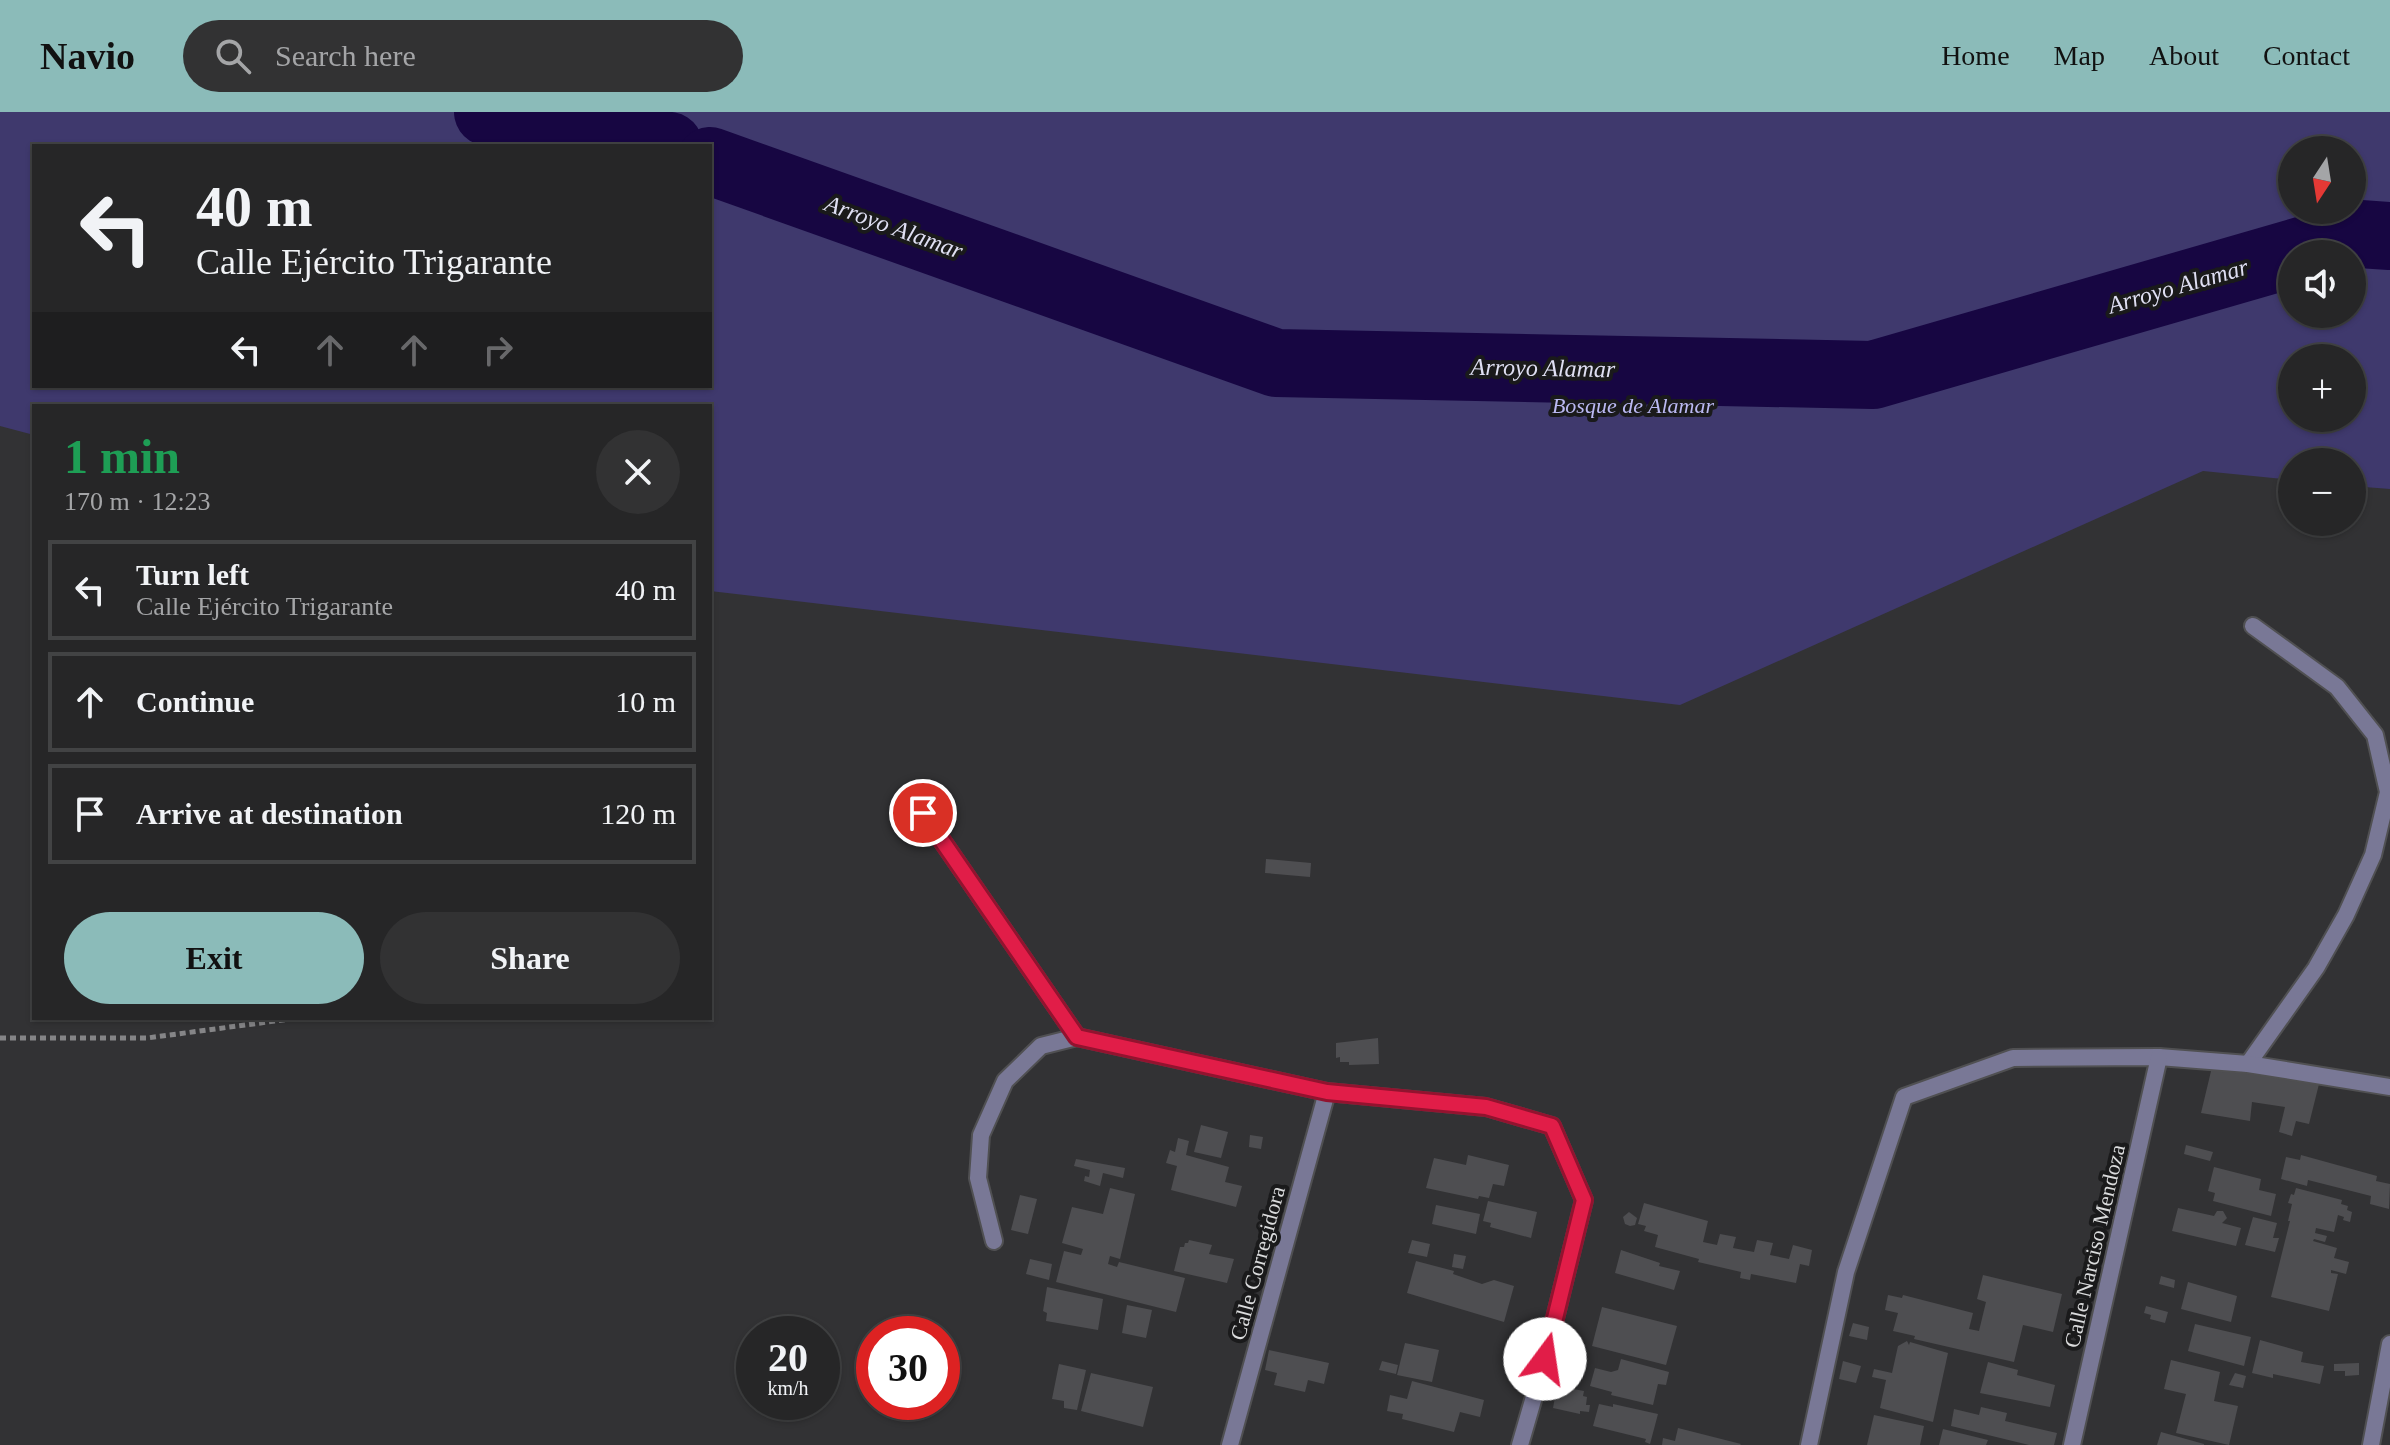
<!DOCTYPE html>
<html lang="en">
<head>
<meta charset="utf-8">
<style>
	:root { --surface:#262627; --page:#323233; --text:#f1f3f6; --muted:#a4a5a7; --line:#424344; --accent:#8bbbb9 }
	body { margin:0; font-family:"Times New Roman",serif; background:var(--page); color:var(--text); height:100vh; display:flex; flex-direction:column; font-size:30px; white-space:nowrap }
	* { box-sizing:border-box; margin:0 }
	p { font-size:26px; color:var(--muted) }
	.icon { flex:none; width:44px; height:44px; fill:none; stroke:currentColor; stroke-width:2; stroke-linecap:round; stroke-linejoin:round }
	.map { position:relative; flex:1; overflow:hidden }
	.side { position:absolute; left:32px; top:292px; width:680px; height:616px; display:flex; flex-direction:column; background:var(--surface); border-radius:0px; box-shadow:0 2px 6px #0004,0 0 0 2px var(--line) }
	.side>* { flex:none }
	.hud { position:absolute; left:32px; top:32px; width:680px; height:244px; border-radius:0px; box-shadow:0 2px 6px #0004,0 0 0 2px var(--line); background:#262627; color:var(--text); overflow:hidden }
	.needle { width:52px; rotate:192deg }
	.fabs { position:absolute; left:2278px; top:24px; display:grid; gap:16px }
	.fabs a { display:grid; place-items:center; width:88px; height:88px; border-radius:50%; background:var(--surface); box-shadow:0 2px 6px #0004,0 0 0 2px var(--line); font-size:40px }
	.speed { position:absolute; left:736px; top:1204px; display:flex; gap:16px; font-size:40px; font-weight:700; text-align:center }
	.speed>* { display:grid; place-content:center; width:104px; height:104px; border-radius:50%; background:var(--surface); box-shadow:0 2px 6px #0004,0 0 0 2px var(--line); line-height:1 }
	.speed small { font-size:20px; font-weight:400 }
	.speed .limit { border:12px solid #d22; background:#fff; color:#111 }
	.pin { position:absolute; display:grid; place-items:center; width:68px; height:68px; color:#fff; margin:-34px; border:4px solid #fff; border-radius:50%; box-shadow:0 2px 8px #0007 }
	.me { position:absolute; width:88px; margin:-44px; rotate:14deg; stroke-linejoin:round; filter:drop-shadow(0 0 6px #0008) }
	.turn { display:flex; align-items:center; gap:28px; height:168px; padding:0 32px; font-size:36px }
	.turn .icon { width:104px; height:104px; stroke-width:2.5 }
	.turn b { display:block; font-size:56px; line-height:68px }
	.lanes { display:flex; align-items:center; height:76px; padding:0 32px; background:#0003; justify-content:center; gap:40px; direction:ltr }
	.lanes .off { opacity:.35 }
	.round { display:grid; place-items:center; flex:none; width:84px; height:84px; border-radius:42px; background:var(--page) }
	.overview { display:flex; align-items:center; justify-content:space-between; height:136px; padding:0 32px }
	h1 { font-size:48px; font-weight:700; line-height:60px; color:#1e9e55 }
	.action { display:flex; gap:16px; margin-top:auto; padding:16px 32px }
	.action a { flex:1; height:92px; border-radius:48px; background:var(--accent); color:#111; font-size:32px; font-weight:700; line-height:92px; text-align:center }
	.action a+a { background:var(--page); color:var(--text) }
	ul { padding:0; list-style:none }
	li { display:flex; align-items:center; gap:24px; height:100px; margin:0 16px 12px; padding:0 16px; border:4px solid var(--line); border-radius:0px }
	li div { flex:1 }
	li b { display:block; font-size:30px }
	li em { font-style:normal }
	header { display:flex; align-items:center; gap:48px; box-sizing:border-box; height:112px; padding:0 40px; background:var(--accent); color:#111 }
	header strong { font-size:38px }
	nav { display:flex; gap:44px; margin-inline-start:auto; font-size:28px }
	.search { width:560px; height:72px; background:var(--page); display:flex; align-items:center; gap:20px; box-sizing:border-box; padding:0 28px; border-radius:44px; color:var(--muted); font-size:30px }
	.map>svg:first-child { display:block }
	.green { fill:#3f396d; fill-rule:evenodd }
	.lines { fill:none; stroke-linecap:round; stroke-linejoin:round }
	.river { stroke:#170642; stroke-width:68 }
	.building { fill:#4e4e51 }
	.service-casing { stroke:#505052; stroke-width:20 }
	.minor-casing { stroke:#505052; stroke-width:20 }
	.path { stroke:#858587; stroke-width:5; stroke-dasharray:6 4; stroke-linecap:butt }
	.service { stroke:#797896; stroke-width:16 }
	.minor { stroke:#797896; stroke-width:16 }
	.route-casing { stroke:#92132f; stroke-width:20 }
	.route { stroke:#e11d48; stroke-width:14 }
	.labels { text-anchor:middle; stroke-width:8; stroke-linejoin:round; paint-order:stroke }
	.park-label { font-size:22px; font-style:italic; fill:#bbb9f2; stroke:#1a1a1b }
	.street-label { font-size:22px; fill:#dadbdc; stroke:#1a1a1b }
	.water-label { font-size:24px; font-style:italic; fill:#dfdff2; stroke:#1a1a1b }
</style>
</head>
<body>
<header>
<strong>Navio</strong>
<div class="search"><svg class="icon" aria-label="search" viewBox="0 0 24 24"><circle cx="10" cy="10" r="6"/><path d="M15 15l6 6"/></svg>Search here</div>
<nav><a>Home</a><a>Map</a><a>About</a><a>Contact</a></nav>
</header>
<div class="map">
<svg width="2390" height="1333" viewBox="0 0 2390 1333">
	<rect width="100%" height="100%" fill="#323234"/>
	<path class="green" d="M0,0H2390V377L2352,374V350H2292V368L2203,359L1680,593L710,479V294H34V323L0,314ZM34,34H710V274H34ZM2292,38H2352V98H2292ZM2292,142H2352V202H2292ZM2292,246H2352V306H2292Z"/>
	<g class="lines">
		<g class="river">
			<path d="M488,0L669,34"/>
			<path d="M710,49L1276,251L1873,263L2360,122L2390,124"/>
		</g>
	</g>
	<g class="building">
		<path d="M1266,747L1311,751L1310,765L1265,761Z"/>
		<path d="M1378,926L1379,952L1349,953V950H1340V945L1336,946V931Z"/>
		<path d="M2212,955L2320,968L2309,1012L2296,1009L2292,1024L2279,1020L2285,995L2252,990L2250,1009L2201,1001Z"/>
		<path d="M1201,1013L1228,1020L1221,1046L1194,1040Z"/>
		<path d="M1250,1023L1263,1025L1261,1037L1249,1035Z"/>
		<path d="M1178,1026L1189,1029L1186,1043L1229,1055L1225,1070L1242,1074L1236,1095L1171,1078L1177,1054L1166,1051L1170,1038L1175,1040Z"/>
		<path d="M2186,1033L2213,1040L2210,1049L2184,1042Z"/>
		<path d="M1468,1043L1509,1053L1504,1074L1493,1072L1489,1086L1479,1084L1478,1087L1426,1076L1434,1046L1466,1053Z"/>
		<path d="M2301,1043L2377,1064L2376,1069L2390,1072L2389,1097L2370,1092L2371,1084L2308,1068L2307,1074L2281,1067L2286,1045L2300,1048Z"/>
		<path d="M1076,1047L1125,1056L1123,1066L1103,1061L1100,1074L1084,1069L1085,1064L1089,1065L1090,1058L1074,1054Z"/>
		<path d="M2214,1055L2261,1067L2259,1078L2276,1082L2271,1104L2213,1089L2215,1081L2208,1079Z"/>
		<path d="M1110,1076L1135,1082L1120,1147L1110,1144L1108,1152L1117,1155L1119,1150L1185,1166L1176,1200L1056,1170L1064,1139L1081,1143L1083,1137L1062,1131L1072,1095L1103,1102Z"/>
		<path d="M2296,1076L2342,1088L2341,1092L2348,1094L2347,1098L2352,1100L2350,1110L2343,1108L2344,1105L2338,1103L2334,1120L2316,1116L2315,1121L2327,1124L2325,1130L2314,1127L2313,1129L2337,1136L2334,1146L2349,1150L2346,1162L2331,1158V1161L2338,1162L2329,1199L2271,1185L2290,1109H2288L2292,1092L2288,1091L2291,1082L2294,1083Z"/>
		<path d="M1020,1083L1037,1087L1028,1122L1011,1118Z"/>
		<path d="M1488,1089L1537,1100L1531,1126L1490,1115L1491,1111L1483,1109Z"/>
		<path d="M1644,1091L1708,1109L1703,1130L1717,1133L1720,1122L1736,1125L1733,1136L1754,1140L1757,1128L1773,1131L1770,1143L1789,1147L1793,1133L1812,1138L1809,1154L1800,1152L1796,1171L1751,1162L1750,1168L1740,1166L1741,1160L1698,1150L1699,1147L1655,1135L1658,1123L1644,1119L1646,1114L1638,1112Z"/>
		<path d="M1436,1093L1480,1102L1476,1122L1432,1112Z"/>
		<path d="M2178,1096L2214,1104L2217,1099H2223L2227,1106L2222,1111L2241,1116L2236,1134L2172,1119Z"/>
		<path d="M1629,1100L1637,1106L1635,1113L1630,1114L1625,1112L1623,1105Z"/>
		<path d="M2253,1105L2277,1111L2273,1126H2279L2275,1140L2245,1133Z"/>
		<path d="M1189,1128L1212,1133L1209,1142L1234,1147L1227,1171L1174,1159L1180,1135H1184L1185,1131H1188Z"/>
		<path d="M1412,1128L1430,1132L1427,1145L1408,1141Z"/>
		<path d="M1621,1138L1660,1151L1659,1154L1680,1159L1674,1178L1615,1161Z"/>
		<path d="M1454,1142L1466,1144L1463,1157L1452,1155Z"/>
		<path d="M1030,1147L1052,1152L1049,1168L1026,1162Z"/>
		<path d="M1416,1149L1454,1159L1453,1162L1482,1172L1494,1168L1514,1174L1504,1210L1407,1181Z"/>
		<path d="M1983,1163L2062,1182L2053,1220L2023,1213L2014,1250L1914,1227L1915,1224L1893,1219L1898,1201L1885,1198L1888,1183L1902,1186L1903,1183L1973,1201L1969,1217L1979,1219L1986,1190L1977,1187Z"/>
		<path d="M2161,1164L2175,1168L2174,1176L2159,1172Z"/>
		<path d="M2188,1170L2237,1184L2231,1210L2181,1197Z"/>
		<path d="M1047,1175L1103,1187L1098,1218L1046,1209L1047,1201L1043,1199Z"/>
		<path d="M1127,1193L1152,1198L1146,1226L1122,1221Z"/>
		<path d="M2146,1194L2168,1200L2165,1211L2150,1207L2151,1203L2144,1201Z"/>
		<path d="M1602,1195L1677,1214L1666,1253L1592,1234Z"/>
		<path d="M1853,1211L1869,1215L1867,1228L1849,1224Z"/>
		<path d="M2195,1212L2251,1225L2244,1254L2188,1239Z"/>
		<path d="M2260,1228L2303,1240L2301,1250L2324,1254L2320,1272L2273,1262V1266L2252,1261Z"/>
		<path d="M1907,1229L1909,1233L1910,1230L1948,1241L1933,1310L1880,1296L1886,1268L1872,1265L1874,1257L1892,1261L1898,1234Z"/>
		<path d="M1561,1230L1577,1235L1573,1249L1557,1245Z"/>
		<path d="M1405,1231L1439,1238L1432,1270L1397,1263Z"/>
		<path d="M1269,1238L1329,1251L1324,1272L1308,1268L1305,1280L1274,1273L1277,1261L1265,1258Z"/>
		<path d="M1621,1247L1669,1260L1666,1273L1658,1272L1653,1293L1611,1283L1612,1280L1590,1274L1595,1256L1611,1260L1618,1258Z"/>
		<path d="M2171,1248L2220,1260L2214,1289L2238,1294L2229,1333L2176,1321L2186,1282L2164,1277Z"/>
		<path d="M1382,1249L1398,1253L1396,1262L1379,1258Z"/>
		<path d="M1843,1249L1861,1254L1856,1271L1839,1267Z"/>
		<path d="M1988,1250L2018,1258L2017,1263L2055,1273L2050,1295L1980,1281Z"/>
		<path d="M2359,1251V1263L2345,1264V1259H2334V1252Z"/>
		<path d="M1059,1252L1086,1258L1077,1298L1064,1296V1289L1052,1287Z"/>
		<path d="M1091,1261L1153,1275L1143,1315L1081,1299Z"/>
		<path d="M2235,1261L2246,1264L2243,1276L2229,1273Z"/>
		<path d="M1412,1269L1484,1288L1480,1305L1460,1300L1454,1320L1402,1307L1403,1302L1387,1299L1390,1283L1407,1287Z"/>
		<path d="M1557,1274L1584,1279L1583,1284L1587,1285L1586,1293H1590L1589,1300L1580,1299V1302L1553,1296Z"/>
		<path d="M1599,1292L1613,1295V1292L1658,1302L1650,1332L1645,1330L1646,1327L1593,1314Z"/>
		<path d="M1981,1295L2007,1301L2005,1309L2057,1321L2054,1333H2029L1951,1314L1954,1297L1979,1303Z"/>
		<path d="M1874,1303L1924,1314L1920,1333H1867Z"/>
		<path d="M1678,1316L1741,1332L1740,1333H1662L1663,1326L1675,1329Z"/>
		<path d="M1943,1317L1988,1328L1986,1333H1939Z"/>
		<path d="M2161,1320L2204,1332V1333H2157Z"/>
	</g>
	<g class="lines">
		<g class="service-casing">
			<path id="service" d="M923,701L1077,925"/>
		</g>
		<g class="minor-casing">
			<g id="minor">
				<path d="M2248,952L2316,856L2346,803L2373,743L2388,680L2375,623L2337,575L2253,514"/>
				<path d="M994,1129L978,1066L981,1023L1005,969L1041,934L1077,925L1327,980L1486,995L1552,1014L1584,1088L1545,1247L1520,1333"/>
				<path d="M1230,1333L1327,980"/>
				<path d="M1809,1333L1846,1160L1904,985L2013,946L2159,945L2248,952L2390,975"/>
				<path d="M2072,1333L2159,945"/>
				<path d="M2371,1333L2390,1232"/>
			</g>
		</g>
		<path class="path" d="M0,926H147L298,906"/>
		<use href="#service" class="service"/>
		<use href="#minor" class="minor"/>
	</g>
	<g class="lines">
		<g class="route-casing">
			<path id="route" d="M923,701L1077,925L1327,980L1486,995L1552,1014L1584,1088L1545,1247"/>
		</g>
		<use href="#route" class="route"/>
	</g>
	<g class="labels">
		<g class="park-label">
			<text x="1633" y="301">Bosque de Alamar</text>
		</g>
		<g class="street-label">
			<text transform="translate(2094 1134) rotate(-77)" y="8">Calle Narciso Mendoza</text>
			<text transform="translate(1257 1151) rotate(-75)" y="8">Calle Corregidora</text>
		</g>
		<g class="water-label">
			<text transform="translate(894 115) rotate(20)" y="8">Arroyo Alamar</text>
			<text transform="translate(2178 174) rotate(-16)" y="8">Arroyo Alamar</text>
			<text transform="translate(1543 256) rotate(1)" y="8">Arroyo Alamar</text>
		</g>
	</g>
</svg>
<div class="fabs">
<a><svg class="needle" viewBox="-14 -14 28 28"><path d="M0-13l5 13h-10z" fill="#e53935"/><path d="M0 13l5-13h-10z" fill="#a4a5a7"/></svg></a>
<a><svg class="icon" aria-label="sound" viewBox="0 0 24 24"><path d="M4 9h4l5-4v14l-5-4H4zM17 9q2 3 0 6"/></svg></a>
<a>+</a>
<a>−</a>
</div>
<div class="speed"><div>20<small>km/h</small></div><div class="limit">30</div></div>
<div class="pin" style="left:923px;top:701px;background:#d93025"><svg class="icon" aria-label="arrive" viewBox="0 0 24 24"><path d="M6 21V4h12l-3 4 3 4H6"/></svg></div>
<svg class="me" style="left:1545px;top:1247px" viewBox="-20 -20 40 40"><circle r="19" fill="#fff"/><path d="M0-13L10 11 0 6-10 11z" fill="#e11d48"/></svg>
<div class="hud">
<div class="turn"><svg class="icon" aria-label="left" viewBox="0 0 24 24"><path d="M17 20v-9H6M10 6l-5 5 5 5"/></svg><div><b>40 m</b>Calle Ejército Trigarante</div></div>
<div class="lanes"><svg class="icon" aria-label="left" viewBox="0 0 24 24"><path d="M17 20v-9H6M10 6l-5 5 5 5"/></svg><svg class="icon off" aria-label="ahead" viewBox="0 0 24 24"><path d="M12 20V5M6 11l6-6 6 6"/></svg><svg class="icon off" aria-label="ahead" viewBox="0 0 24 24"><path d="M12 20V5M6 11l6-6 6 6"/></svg><svg class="icon off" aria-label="right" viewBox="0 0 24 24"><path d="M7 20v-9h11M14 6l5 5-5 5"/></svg></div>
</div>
<section class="side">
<div class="overview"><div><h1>1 min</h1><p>170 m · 12:23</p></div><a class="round"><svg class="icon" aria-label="close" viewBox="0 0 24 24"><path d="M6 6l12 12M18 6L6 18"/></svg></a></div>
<ul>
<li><svg class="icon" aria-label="left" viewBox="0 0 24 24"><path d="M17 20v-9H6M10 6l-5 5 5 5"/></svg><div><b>Turn left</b><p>Calle Ejército Trigarante</p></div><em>40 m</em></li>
<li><svg class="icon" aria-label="ahead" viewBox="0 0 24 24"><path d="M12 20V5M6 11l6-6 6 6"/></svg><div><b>Continue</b></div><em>10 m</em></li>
<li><svg class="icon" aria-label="arrive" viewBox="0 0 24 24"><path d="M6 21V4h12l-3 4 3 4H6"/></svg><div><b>Arrive at destination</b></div><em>120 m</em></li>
</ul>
<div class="action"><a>Exit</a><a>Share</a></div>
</section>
</div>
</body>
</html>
